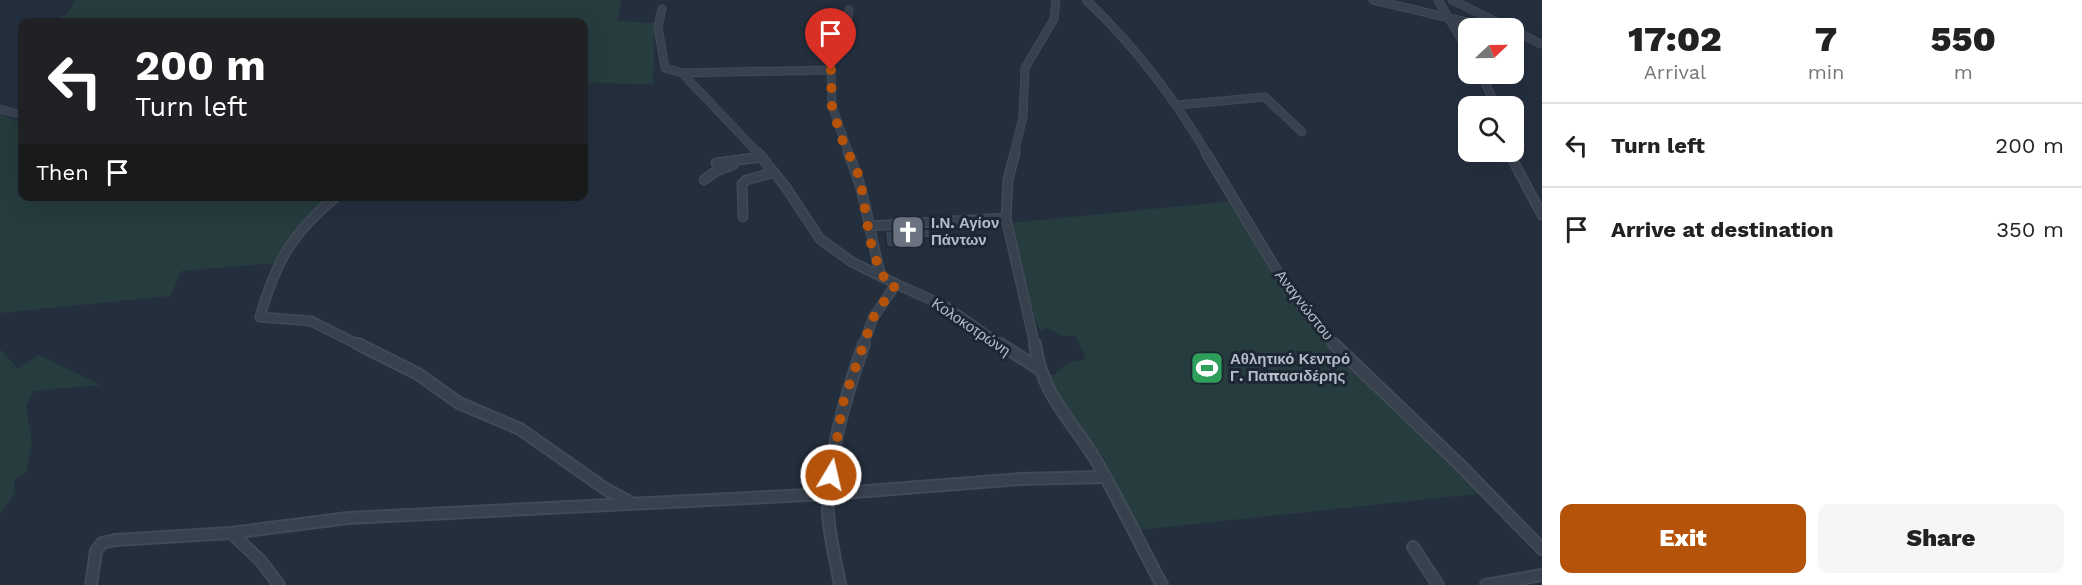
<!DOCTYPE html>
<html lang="en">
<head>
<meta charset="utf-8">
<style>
	:root { --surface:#fff; --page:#f6f6f6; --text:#222; --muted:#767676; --line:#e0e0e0; --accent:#b45309 }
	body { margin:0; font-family:"Work Sans",sans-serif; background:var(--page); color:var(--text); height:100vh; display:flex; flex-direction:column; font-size:22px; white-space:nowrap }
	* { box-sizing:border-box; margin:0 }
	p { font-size:20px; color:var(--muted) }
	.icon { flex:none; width:33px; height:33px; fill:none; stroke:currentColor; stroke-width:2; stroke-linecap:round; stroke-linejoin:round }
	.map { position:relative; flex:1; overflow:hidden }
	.details { display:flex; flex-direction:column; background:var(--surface); width:540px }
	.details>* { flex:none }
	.banner { position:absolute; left:18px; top:18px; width:570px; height:183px; border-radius:12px; box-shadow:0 6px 24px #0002; background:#202124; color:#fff; overflow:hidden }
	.needle { width:39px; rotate:68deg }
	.buttons { position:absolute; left:1458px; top:18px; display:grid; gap:12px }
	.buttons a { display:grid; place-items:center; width:66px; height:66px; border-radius:12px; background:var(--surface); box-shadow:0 6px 24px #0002; font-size:30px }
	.pin { position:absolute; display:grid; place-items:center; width:51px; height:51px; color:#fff; margin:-62px -26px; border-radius:50% 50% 50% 0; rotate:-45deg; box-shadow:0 0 6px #0007 }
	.pin .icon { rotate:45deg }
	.me { position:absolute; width:66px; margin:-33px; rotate:9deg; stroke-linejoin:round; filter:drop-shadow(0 0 4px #0008) }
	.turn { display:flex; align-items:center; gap:21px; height:126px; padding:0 18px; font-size:27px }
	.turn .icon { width:78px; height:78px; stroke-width:2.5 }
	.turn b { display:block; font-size:42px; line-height:51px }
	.then { display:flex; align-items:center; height:57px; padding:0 18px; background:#0003; gap:12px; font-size:22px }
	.eta { display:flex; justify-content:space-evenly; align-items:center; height:102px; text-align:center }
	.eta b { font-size:36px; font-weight:800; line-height:42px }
	.primary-button { display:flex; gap:12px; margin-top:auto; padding:12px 18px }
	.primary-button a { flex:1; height:69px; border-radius:12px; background:var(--accent); color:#fff; font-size:24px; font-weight:800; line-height:69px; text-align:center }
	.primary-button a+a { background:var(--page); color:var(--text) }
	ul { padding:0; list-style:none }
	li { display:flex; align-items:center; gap:18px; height:84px; padding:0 18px; border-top:2px solid var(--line) }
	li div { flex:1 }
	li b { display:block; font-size:22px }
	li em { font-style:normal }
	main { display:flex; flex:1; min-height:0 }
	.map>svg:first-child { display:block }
	.green { fill:#263c3f }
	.building { fill:#364354; stroke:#1f2835; stroke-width:1.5 }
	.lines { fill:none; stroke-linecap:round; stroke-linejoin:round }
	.minor-far2-casing { stroke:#414a57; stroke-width:9 }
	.minor-far1-casing { stroke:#414a57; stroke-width:11 }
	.minor-casing { stroke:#414a57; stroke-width:14 }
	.minor-far2 { stroke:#38414e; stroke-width:7 }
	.minor-far1 { stroke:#38414e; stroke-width:8 }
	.minor { stroke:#38414e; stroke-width:10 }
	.route { stroke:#b45309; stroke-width:10; stroke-dasharray:0 18 }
	.labels { text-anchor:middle; stroke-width:6; stroke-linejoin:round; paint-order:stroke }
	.poi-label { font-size:15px; font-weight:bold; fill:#b4bcc9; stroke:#1d2633; text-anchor:start }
	.street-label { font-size:15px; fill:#b4bcc9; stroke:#1d2633 }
</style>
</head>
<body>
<main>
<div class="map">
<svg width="1542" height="585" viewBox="0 0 1542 585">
	<rect width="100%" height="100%" fill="#242f3e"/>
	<g class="green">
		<path d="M75,0H622L617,21L655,23L653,84L584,83V22H104L103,20L52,22L68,13Z"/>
		<path d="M0,113L22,124V196L331,197L291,236L277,263L181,271L171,296L0,313Z"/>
		<path d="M1232,201L1312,323L1486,493L1138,530L1104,458L1065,409L1047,374L1054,375L1070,362L1086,359L1076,336H1062L1047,328L1041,331L1036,323L1010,223Z"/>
		<path d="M0,349L18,369L39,355L101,385L33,391L26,406L32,442L27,471L14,481L15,493L0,514Z"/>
	</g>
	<path class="building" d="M929,229L931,238H911L912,247H887L885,231Z"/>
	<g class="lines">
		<g class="minor-far2-casing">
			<g id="minor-far2">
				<path d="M1086,0C1135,46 1173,96 1207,154"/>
				<path d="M1373,0L1492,28"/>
				<path d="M1438,0L1468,51"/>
				<path d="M1452,0L1541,44"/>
				<path d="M662,9L658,27L665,68L682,73L759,154"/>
				<path d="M831,70L829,55L845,38L849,10"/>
				<path d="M682,73L831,70L832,106L849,154"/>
				<path d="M1481,74L1496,106"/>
				<path d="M1177,105L1265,97L1302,132"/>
				<path d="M0,109L22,115"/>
				<path d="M1509,152L1510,154"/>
				<path d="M1014,154L1023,117L1025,68L1054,19L1056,0"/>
			</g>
		</g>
		<g class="minor-far1-casing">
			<g id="minor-far1">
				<path d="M758,153L785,186L820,239L852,262L896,284"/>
				<path d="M848,153C866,191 869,234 881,275"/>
				<path d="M1015,153L1008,180L1006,218L1035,346"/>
				<path d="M1206,153L1288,289L1335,346"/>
				<path d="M1509,153L1542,215"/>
				<path d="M716,163L762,157"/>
				<path d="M704,180L716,171L734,164"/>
				<path d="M337,196C292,233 276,261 260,317L311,321L361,346"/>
				<path d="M743,217L742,184L746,180L772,173"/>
				<path d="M869,226L1006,218"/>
				<path d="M863,346L873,318L896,284L945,306L1002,346"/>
			</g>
		</g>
		<g class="minor-casing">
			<g id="minor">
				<path d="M358,344L418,374L459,403L520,429L607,490L632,503"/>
				<path d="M1000,344L1038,368"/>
				<path d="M1035,344C1042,396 1072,420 1097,462C1120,502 1140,544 1162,585"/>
				<path d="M1334,344L1459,464L1542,549"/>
				<path d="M231,533L260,560L279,585"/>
				<path d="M1413,547L1438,585"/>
				<path d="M91,585L96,551L102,543L115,540L231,533L348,518L829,494L1020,479L1105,477"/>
				<path d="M840,585C836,561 829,536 828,512C827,459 846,394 864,344"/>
				<path d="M1486,585L1542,575"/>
			</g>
		</g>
		<use href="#minor-far2" class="minor-far2"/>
		<use href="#minor-far1" class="minor-far1"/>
		<use href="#minor" class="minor"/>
	</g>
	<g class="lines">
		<path class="route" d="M831,70L832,106L841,137L860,178L870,240L881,275L896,284L873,318L850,383L843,403L831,475"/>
	</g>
	<defs>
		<g id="church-square" transform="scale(1.725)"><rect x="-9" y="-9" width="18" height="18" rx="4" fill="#6b7280" stroke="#1d2633"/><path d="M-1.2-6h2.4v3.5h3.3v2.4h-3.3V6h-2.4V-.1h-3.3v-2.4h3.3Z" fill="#fff"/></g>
		<g id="stadium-square" transform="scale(1.725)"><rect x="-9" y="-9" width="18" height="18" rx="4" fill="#2e9e5b" stroke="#1d2633"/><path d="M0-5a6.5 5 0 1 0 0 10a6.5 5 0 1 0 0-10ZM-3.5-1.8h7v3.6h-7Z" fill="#fff"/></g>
	</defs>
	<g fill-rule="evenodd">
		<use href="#church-square" x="908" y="232"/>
		<use href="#stadium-square" x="1207" y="368"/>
	</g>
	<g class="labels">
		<g class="poi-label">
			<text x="931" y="228">Ι.Ν. Αγίον<tspan x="931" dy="17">Πάντων</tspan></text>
			<text x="1230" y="364">Αθλητικό Κεντρό<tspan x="1230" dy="17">Γ. Παπασιδέρης</tspan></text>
		</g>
		<g class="street-label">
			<text transform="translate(1304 305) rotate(52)" y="5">Αναγνώστου</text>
			<text transform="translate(971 327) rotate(34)" y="5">Κολοκοτρώνη</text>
		</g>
	</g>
</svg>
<div class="buttons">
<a><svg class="needle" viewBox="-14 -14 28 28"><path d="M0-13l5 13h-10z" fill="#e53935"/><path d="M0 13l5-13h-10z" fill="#767676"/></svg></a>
<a><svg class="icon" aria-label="search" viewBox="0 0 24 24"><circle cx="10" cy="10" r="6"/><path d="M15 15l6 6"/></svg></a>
</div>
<div class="pin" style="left:831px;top:70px;background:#d93025"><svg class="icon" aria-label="arrive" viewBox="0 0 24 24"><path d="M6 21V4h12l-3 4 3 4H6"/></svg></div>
<svg class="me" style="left:831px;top:475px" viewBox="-20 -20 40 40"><circle r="17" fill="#b45309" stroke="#fff" stroke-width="3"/><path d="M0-11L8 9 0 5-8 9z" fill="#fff"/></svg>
<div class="banner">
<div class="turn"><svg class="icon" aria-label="left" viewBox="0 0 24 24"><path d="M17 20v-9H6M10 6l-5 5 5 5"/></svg><div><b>200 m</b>Turn left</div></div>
<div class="then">Then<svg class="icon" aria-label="arrive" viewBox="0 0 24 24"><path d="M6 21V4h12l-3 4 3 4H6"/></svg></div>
</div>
</div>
<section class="details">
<div class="eta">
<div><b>17:02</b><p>Arrival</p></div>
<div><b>7</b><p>min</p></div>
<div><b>550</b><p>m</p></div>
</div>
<ul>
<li><svg class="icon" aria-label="left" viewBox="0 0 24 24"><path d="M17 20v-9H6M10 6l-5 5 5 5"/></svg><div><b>Turn left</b></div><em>200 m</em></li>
<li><svg class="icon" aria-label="arrive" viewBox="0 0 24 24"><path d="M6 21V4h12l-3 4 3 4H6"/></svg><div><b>Arrive at destination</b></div><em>350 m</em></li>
</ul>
<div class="primary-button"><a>Exit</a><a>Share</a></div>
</section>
</main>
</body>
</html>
